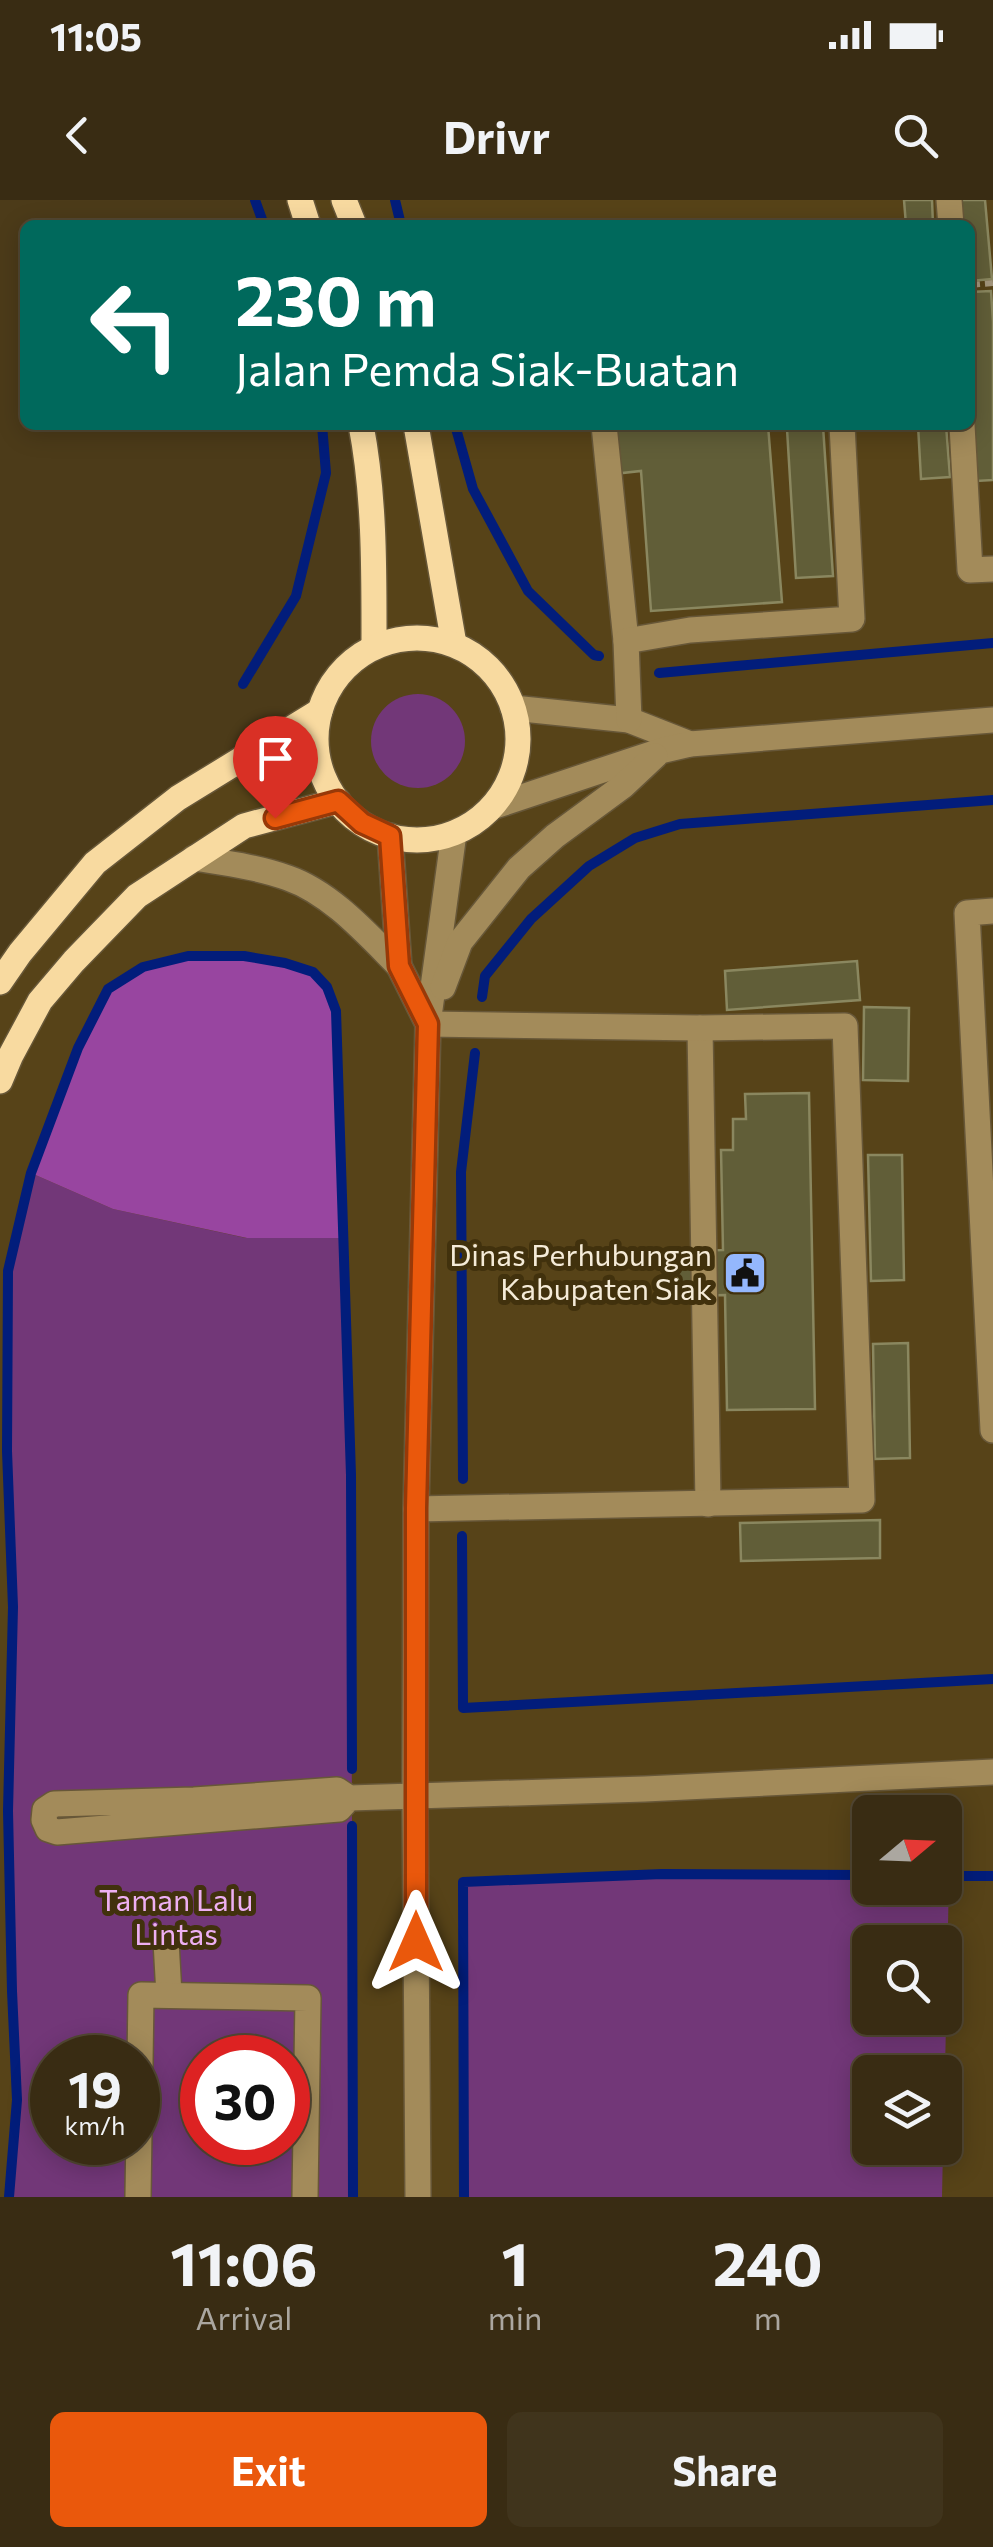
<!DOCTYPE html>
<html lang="en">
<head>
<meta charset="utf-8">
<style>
	:root { --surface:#392c13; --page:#40341c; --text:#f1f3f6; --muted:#aba7a0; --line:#534833; --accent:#ea580c }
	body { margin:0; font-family:Commissioner,sans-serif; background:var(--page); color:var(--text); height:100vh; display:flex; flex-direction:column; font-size:38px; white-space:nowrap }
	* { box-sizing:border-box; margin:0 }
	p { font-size:32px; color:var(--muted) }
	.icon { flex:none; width:55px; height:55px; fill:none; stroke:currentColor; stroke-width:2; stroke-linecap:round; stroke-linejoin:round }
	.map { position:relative; height:1997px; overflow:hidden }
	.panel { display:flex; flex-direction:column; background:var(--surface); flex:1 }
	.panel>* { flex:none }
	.hud { position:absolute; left:20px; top:20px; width:955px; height:210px; border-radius:15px; box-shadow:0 5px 25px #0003,0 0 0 2px var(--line); background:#00695c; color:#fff; overflow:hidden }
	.needle { width:65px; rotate:71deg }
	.tools { position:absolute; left:852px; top:1595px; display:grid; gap:20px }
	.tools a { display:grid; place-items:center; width:110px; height:110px; border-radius:15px; background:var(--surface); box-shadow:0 5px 25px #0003,0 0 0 2px var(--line); font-size:50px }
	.speed { position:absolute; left:30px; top:1835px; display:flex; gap:20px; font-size:50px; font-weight:700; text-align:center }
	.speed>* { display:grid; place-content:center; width:130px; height:130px; border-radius:50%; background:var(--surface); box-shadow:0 5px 25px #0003,0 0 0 2px var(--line); line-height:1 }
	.speed small { font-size:25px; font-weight:400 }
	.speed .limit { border:15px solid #d22; background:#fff; color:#111 }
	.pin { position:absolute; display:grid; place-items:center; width:85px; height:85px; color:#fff; margin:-102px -42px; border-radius:50% 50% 50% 0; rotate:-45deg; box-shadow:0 0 10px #0007 }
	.pin .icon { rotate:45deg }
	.me { position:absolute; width:110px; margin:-55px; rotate:0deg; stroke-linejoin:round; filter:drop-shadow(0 0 8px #0008) }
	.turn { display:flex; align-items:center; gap:35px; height:210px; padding:0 50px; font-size:45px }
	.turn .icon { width:130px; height:130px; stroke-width:2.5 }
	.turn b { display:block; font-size:70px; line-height:85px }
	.eta { display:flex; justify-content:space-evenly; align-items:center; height:170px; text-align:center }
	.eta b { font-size:60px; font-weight:700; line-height:70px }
	.action { display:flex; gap:20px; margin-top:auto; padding:20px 50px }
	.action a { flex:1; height:115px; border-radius:15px; background:var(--accent); color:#fff; font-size:40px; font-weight:700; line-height:115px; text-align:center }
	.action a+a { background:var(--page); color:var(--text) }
	.status { display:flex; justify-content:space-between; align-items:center; height:70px; padding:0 50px; background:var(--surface); direction:ltr }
	.status svg { height:28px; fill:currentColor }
	header { display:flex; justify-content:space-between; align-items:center; height:130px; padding:0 50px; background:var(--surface); font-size:45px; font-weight:700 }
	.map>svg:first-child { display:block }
	.built { fill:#574318; fill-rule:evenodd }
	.green { fill:#723778; fill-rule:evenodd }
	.forest { fill:#9845a0 }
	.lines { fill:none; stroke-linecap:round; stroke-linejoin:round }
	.stream { stroke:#021d7b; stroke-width:10 }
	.building { fill:#615e38; stroke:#8a875f; stroke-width:2.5 }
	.minor-casing { stroke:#675738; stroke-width:28 }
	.major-casing { stroke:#675738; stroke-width:28 }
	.path { stroke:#a3967c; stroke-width:6; stroke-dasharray:10 5; stroke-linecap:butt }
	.minor { stroke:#a38b5a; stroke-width:25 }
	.major { stroke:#f8daa0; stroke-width:25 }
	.route-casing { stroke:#983908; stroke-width:25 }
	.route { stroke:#ea580c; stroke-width:18 }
	.labels { text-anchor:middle; stroke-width:10; stroke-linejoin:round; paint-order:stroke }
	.poi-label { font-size:30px; fill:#f5ebd8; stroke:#41310d; text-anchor:end }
	.park-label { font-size:30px; fill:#edaff2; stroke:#41310d }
</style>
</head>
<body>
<div class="status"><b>11:05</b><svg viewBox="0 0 49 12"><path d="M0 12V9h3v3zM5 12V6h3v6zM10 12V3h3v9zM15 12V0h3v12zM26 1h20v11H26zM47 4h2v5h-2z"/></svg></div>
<header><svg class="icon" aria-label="back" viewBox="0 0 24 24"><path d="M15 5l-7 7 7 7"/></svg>Drivr<svg class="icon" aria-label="search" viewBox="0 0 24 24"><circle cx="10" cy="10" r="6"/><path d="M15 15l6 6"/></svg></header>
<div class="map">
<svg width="993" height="1997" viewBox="0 0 993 1997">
	<rect width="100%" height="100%" fill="#4c3b19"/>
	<path class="built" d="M300,0H993V1997H0V782L95,663L320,511L328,491L340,473L356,458L374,447L361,225H970V25H308ZM870,1612H945V1688H870ZM870,1742H945V1818H870ZM52,1858H138V1942H52ZM202,1858H288V1942H202ZM870,1872H945V1948H870Z"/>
	<g class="green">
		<circle cx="418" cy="541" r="47"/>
		<path d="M31,973L113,1009L246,1038H344L351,1275L353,1997H9L17,1900L12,1791L8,1611L13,1407L7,1251L8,1071ZM52,1858H138V1942H52ZM202,1858H288V1942H202Z"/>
		<path d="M662,1674L870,1675V1688H945V1676H949L945,1872H870V1948H943L942,1997H464L463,1682ZM870,1742H945V1818H870Z"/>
	</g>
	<path class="forest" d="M188,756C221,756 290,754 316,775C327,785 331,797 336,811L344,1038H247L113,1009L31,973L78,848L108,789L143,767Z"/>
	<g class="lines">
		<g class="stream">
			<path d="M255,0L264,25"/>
			<path d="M395,0L401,25"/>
			<path d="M455,225L473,289L528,391L594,455L599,456"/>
			<path d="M659,473L993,443"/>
			<path d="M243,484L296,396L326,273L322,225"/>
			<path d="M482,797L485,776L531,719L589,666L635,638L680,624L993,600"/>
			<path d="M463,1279L461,972L475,853"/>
			<path d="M462,1336L463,1508L993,1479"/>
			<path d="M352,1626L353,1997"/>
			<path d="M945,1676H993"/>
			<path d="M9,1997L17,1900L12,1791L8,1611L13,1407L7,1251L8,1071L31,973L78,848L108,789L143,767L188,756H244L285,763L313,772L327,787L336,811L351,1275L352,1569"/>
			<path d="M464,1997L463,1682L662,1674L870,1675"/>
		</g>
	</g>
	<g class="building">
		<path d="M904,0H932L933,25H906Z"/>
		<path d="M957,0H985L992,79L970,81V25H958Z"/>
		<path d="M991,91L993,122V280L976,281L970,192V92Z"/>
		<path d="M598,225H768L782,402L651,411L641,271L604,275Z"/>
		<path d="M918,225H946L950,277L921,279Z"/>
		<path d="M823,226L833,376L796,378L787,229Z"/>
		<path d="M857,761L860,800L727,810L725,771Z"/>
		<path d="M864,807L909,808L908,881L863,880Z"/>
		<path d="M809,893L815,1209L727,1210L725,1095L679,1096L678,1051L723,1050L721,950H733V919H746L745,894Z"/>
		<path d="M868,955H902L904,1080L871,1081Z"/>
		<path d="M908,1143L910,1258L875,1259L873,1144Z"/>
		<path d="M880,1320V1358L741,1361L740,1323Z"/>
	</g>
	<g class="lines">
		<g class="minor-casing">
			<g id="minor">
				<path d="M949,0L951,25"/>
				<path d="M604,225L626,441"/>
				<path d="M962,225L970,370L993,369"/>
				<path d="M513,508L629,520L690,544"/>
				<path d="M629,520L626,441L690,430L852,419L842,225"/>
				<path d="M492,607L660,551L690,544L993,520"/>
				<path d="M454,633L428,824L416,1309L415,1596L645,1589L993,1572"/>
				<path d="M390,636L399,766L428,824"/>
				<path d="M194,658C225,663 258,667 288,678C331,693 367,734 399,766"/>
				<path d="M993,711L967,713L993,1230"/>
				<path d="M443,787L460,742L519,668L555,636L623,586L655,556"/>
				<path d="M700,828L708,1304"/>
				<path d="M416,1309L862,1300L845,826L700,828L428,824"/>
				<path d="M349,1598L339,1609L57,1632L48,1629L44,1620L45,1610L54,1604L194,1600L337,1590L349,1598L415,1596L418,1997"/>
				<path d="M166,1741L169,1795"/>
				<path d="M138,1997L141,1795L308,1798L305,1997"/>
			</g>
		</g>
		<g class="major-casing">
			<g id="major">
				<path d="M300,0L308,25"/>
				<path d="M344,0L354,25"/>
				<path d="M361,225C375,298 374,373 374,447"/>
				<path d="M416,225L454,444"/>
				<circle cx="417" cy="539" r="101"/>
				<path d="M0,782L20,753L95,663L178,598L320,511"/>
				<path d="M0,881L11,855L40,801L74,761L137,696L244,626L338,601"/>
			</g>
		</g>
		<path class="path" d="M970,85L993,83"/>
		<use href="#minor" class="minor"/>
		<use href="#major" class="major"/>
	</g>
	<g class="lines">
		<g class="route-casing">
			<path id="route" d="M275,618L338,601L362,623L390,636L399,766L428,824L416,1308V1742"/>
		</g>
		<use href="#route" class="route"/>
	</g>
	<defs>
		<g id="civic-square" transform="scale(2.25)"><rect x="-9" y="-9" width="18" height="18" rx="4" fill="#94b7fd" stroke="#41310d"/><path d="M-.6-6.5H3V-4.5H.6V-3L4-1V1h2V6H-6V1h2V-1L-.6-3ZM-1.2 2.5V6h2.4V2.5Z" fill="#111"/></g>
	</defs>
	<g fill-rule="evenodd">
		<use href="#civic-square" x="745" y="1073"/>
	</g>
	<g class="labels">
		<g class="poi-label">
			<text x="712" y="1066">Dinas Perhubungan<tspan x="712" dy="34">Kabupaten Siak</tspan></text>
		</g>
		<g class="park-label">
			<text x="176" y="1711">Taman Lalu<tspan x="176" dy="34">Lintas</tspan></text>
		</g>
	</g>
</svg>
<div class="tools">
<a><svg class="needle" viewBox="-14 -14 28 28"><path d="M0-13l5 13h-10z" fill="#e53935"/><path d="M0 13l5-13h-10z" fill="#aba7a0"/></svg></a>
<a><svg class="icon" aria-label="search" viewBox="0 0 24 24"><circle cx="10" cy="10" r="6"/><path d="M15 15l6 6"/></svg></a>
<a><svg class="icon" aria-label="layers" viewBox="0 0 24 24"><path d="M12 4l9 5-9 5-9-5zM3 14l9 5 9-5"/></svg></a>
</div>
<div class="speed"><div>19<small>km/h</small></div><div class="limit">30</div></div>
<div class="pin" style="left:275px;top:618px;background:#d93025"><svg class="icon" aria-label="arrive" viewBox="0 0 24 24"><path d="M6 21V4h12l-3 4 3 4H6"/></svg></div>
<svg class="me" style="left:416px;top:1742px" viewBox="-20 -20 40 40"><path d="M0-17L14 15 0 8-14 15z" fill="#ea580c" stroke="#fff" stroke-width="4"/></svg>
<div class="hud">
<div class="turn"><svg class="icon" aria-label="left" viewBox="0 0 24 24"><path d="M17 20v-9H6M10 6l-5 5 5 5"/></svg><div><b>230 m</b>Jalan Pemda Siak-Buatan</div></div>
</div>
</div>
<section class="panel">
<div class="eta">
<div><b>11:06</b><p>Arrival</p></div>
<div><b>1</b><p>min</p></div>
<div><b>240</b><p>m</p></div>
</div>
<div class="action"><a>Exit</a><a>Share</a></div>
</section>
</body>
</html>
